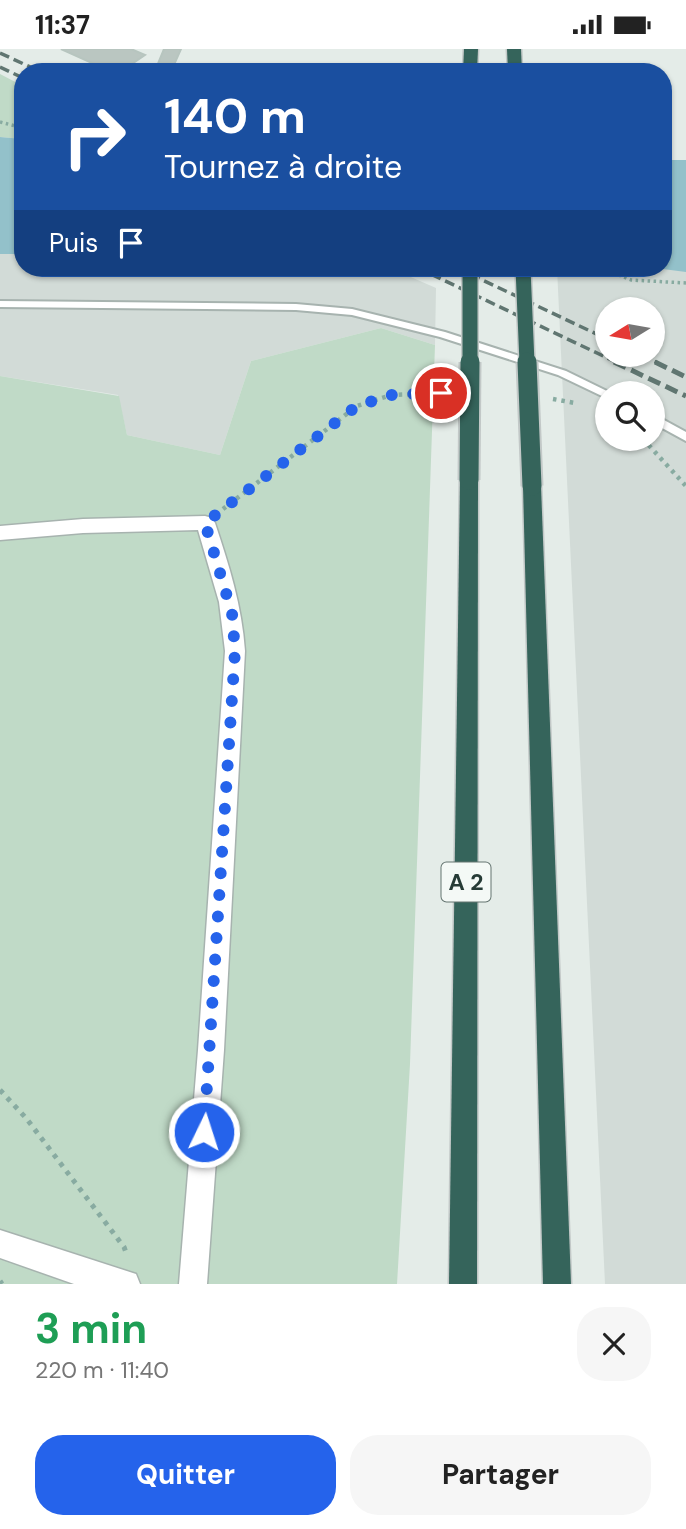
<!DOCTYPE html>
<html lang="fr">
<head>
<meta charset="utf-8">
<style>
	:root { --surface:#fff; --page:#f6f6f6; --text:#222; --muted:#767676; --accent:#2563eb }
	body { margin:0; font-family:"DM Sans",sans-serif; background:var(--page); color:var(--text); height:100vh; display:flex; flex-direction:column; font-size:26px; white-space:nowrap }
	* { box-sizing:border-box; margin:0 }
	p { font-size:23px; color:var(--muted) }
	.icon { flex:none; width:38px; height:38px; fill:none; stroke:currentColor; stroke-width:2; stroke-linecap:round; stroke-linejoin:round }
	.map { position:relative; height:1235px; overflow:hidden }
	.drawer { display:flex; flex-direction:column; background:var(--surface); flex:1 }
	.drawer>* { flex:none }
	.hud { position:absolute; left:14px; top:14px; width:658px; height:214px; border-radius:28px; box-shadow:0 2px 5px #0004; background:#1a4fa0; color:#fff; overflow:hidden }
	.needle { width:46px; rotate:259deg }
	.buttons { position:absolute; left:595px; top:248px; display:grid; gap:14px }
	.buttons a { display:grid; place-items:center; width:70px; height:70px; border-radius:50%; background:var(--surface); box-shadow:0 2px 5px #0004; font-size:35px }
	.pin { position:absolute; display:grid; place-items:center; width:60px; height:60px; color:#fff; margin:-30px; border:4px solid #fff; border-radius:50%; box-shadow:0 2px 7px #0007 }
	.me { position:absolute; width:77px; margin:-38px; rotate:4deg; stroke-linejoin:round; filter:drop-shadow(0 0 5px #0008) }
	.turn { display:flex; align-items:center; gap:24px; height:147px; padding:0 35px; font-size:32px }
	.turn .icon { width:91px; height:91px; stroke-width:2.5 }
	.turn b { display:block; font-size:49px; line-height:60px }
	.then { display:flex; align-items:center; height:66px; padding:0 35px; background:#0003; gap:14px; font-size:26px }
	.round { display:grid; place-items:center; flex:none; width:74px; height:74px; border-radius:28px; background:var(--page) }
	.head { display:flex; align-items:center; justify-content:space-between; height:119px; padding:0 35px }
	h1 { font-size:42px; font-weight:700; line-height:52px; color:#1e9e55 }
	.primary-button { display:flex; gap:14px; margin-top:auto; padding:14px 35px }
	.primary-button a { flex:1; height:80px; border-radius:28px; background:var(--accent); color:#fff; font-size:28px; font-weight:700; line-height:80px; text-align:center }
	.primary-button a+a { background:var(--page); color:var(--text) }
	.status { display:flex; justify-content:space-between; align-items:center; height:49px; padding:0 35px; background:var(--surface); direction:ltr }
	.status svg { height:19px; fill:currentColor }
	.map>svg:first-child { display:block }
	.built { fill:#d2dbd7; fill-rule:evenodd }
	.green { fill:#c0dac7 }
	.water { fill:#93c1ca }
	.building { fill:#bac6c1; stroke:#b7c5bf; stroke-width:2 }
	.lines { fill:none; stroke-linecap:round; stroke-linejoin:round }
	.service-casing { stroke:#a7b3af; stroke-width:4 }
	.minor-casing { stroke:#a7b3af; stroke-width:3 }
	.motorway-casing { stroke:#c2c8c7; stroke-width:3 }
	.path-far2 { stroke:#88aba1; stroke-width:3.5; stroke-dasharray:2.5 3.5; stroke-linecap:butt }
	.path-far1 { stroke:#88aba1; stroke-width:4.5; stroke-dasharray:3.5 5; stroke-linecap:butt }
	.path { stroke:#88aba1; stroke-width:5; stroke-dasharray:4.5 6; stroke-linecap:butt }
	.service { fill:#fff; fill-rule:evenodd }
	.minor { fill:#fff; fill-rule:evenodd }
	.motorway { fill:#35645b; fill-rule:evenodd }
	.rail-far1 { stroke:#607671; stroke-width:3.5; stroke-dasharray:10 5; stroke-linecap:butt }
	.rail { stroke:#607671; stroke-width:5; stroke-dasharray:13 6; stroke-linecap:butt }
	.motorway-bridge-far1-casing { stroke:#c2c8c7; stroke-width:18; stroke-linecap:butt }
	.motorway-bridge-casing { stroke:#c2c8c7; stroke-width:23; stroke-linecap:butt }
	.motorway-bridge-far1 { stroke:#35645b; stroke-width:15 }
	.motorway-bridge { stroke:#35645b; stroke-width:19 }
	.route { stroke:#2563eb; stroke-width:12; stroke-dasharray:0 21.6 }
	.labels { text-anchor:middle; stroke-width:5; stroke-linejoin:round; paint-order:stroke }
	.shield { fill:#f4f9f6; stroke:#647470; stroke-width:2 }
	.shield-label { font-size:23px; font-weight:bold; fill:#263b36 }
</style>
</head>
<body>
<div class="status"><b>11:37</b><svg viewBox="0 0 49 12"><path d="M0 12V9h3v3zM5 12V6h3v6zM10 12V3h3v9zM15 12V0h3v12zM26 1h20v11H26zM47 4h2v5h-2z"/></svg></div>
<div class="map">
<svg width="686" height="1235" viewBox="0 0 686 1235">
	<rect width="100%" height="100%" fill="#e4ece8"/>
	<g class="built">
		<path d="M686,140V1235H605L557,219H663ZM607,261H653V306H607ZM607,345H653V390H607Z"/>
		<path d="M0,205H23V219H390L436,239L435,296L381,279L251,312L220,406L127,386L118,346L0,327Z"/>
	</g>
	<g class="green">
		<path d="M0,25L23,37V90L0,88Z"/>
		<path d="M381,279L435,296L410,1015L397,1235H0V327L119,347L127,386L220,406L251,312Z"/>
	</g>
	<g class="water">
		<path d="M0,88L23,90V205H0Z"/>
		<path d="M663,111H686V223L655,219H663Z"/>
	</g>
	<g class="building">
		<path d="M61,0H131L145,6L120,23H112Z"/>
		<path d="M164,0H181L173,18L157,17Z"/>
	</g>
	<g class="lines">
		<g class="service-casing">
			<g id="service">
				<path d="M0,252L296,255L352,260L445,283L566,322L613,345H607V348H604L558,326L440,288L352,266L296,261L0,258Z"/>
				<path d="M653,365L686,383V392L653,374Z"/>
			</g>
		</g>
		<g class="minor-casing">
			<g id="minor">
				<path d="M205,467L212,469L215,474C229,516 242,557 245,602L224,1001L207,1235H179L198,1001L225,602L219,553L198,481L83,484L0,491V477L83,470Z"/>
				<path d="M0,1181L136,1225L140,1235H74L0,1209Z"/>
			</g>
		</g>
		<g class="motorway-casing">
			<g id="motorway">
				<path d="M464,0H478L477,23H463Z"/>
				<path d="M507,0H521L522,23H508Z"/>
				<path d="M469,424L476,426L478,431L477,1235H449L460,431L462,426Z"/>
				<path d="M532,430L539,432L541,437L571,1235H543L523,437L525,432Z"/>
			</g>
		</g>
		<g class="path-far2">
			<path d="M0,73L23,79"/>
			<path d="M602,219L631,231L686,234"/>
		</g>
		<g class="path-far1">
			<path d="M553,350L575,354"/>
			<path d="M643,390L686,437"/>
			<path d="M223,460L357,357L391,346L446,344"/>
		</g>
		<g class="path">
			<path d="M0,1041L26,1069L124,1198L127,1206"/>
			<path d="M0,1232L2,1235"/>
		</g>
		<use href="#service" class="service"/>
		<use href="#minor" class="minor"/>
		<use href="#motorway" class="motorway"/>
		<g class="rail-far1">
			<path d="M0,4L41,23"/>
			<path d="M0,18L23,29"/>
			<path d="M418,219L618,314"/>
			<path d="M457,219L607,290"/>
			<path d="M641,306L658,314"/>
		</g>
		<g class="rail">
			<path d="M614,313L686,347"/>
			<path d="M655,313L686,328"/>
		</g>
		<g class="motorway-bridge-far1-casing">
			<g id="motorway-bridge-far1">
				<path d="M523,219L527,314"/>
				<path d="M470,314V219"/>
			</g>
		</g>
		<g class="motorway-bridge-casing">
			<g id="motorway-bridge">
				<path d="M527,313L532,437"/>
				<path d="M469,431L470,313"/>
			</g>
		</g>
		<use href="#motorway-bridge-far1" class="motorway-bridge-far1"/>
		<use href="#motorway-bridge" class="motorway-bridge"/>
	</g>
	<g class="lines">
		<path class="route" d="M204,1083L235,602L232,564L205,474L357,357L391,346L441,344"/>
	</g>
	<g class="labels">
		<rect class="shield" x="441.5" y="813.5" width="49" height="39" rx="5"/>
		<g class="shield-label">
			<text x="466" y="841">A 2</text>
		</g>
	</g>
</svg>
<div class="buttons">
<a><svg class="needle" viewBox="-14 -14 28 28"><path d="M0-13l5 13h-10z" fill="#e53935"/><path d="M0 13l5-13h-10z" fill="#767676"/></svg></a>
<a><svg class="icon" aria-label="search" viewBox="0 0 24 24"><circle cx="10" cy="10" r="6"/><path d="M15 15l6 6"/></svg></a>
</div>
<div class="pin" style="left:441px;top:344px;background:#d93025"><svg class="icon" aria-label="arrive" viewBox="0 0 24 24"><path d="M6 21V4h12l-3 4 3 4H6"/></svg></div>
<svg class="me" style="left:204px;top:1083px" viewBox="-20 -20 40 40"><circle r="17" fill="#2563eb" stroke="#fff" stroke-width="3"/><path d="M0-11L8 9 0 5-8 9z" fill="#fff"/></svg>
<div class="hud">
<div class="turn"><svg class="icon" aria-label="right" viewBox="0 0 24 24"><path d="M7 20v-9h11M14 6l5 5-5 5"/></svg><div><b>140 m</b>Tournez à droite</div></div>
<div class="then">Puis<svg class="icon" aria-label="arrive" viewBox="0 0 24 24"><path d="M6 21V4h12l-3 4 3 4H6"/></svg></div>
</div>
</div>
<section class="drawer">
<div class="head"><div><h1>3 min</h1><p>220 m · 11:40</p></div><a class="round"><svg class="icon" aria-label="close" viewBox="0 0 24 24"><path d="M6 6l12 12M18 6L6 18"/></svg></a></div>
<div class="primary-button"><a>Quitter</a><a>Partager</a></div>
</section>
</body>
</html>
